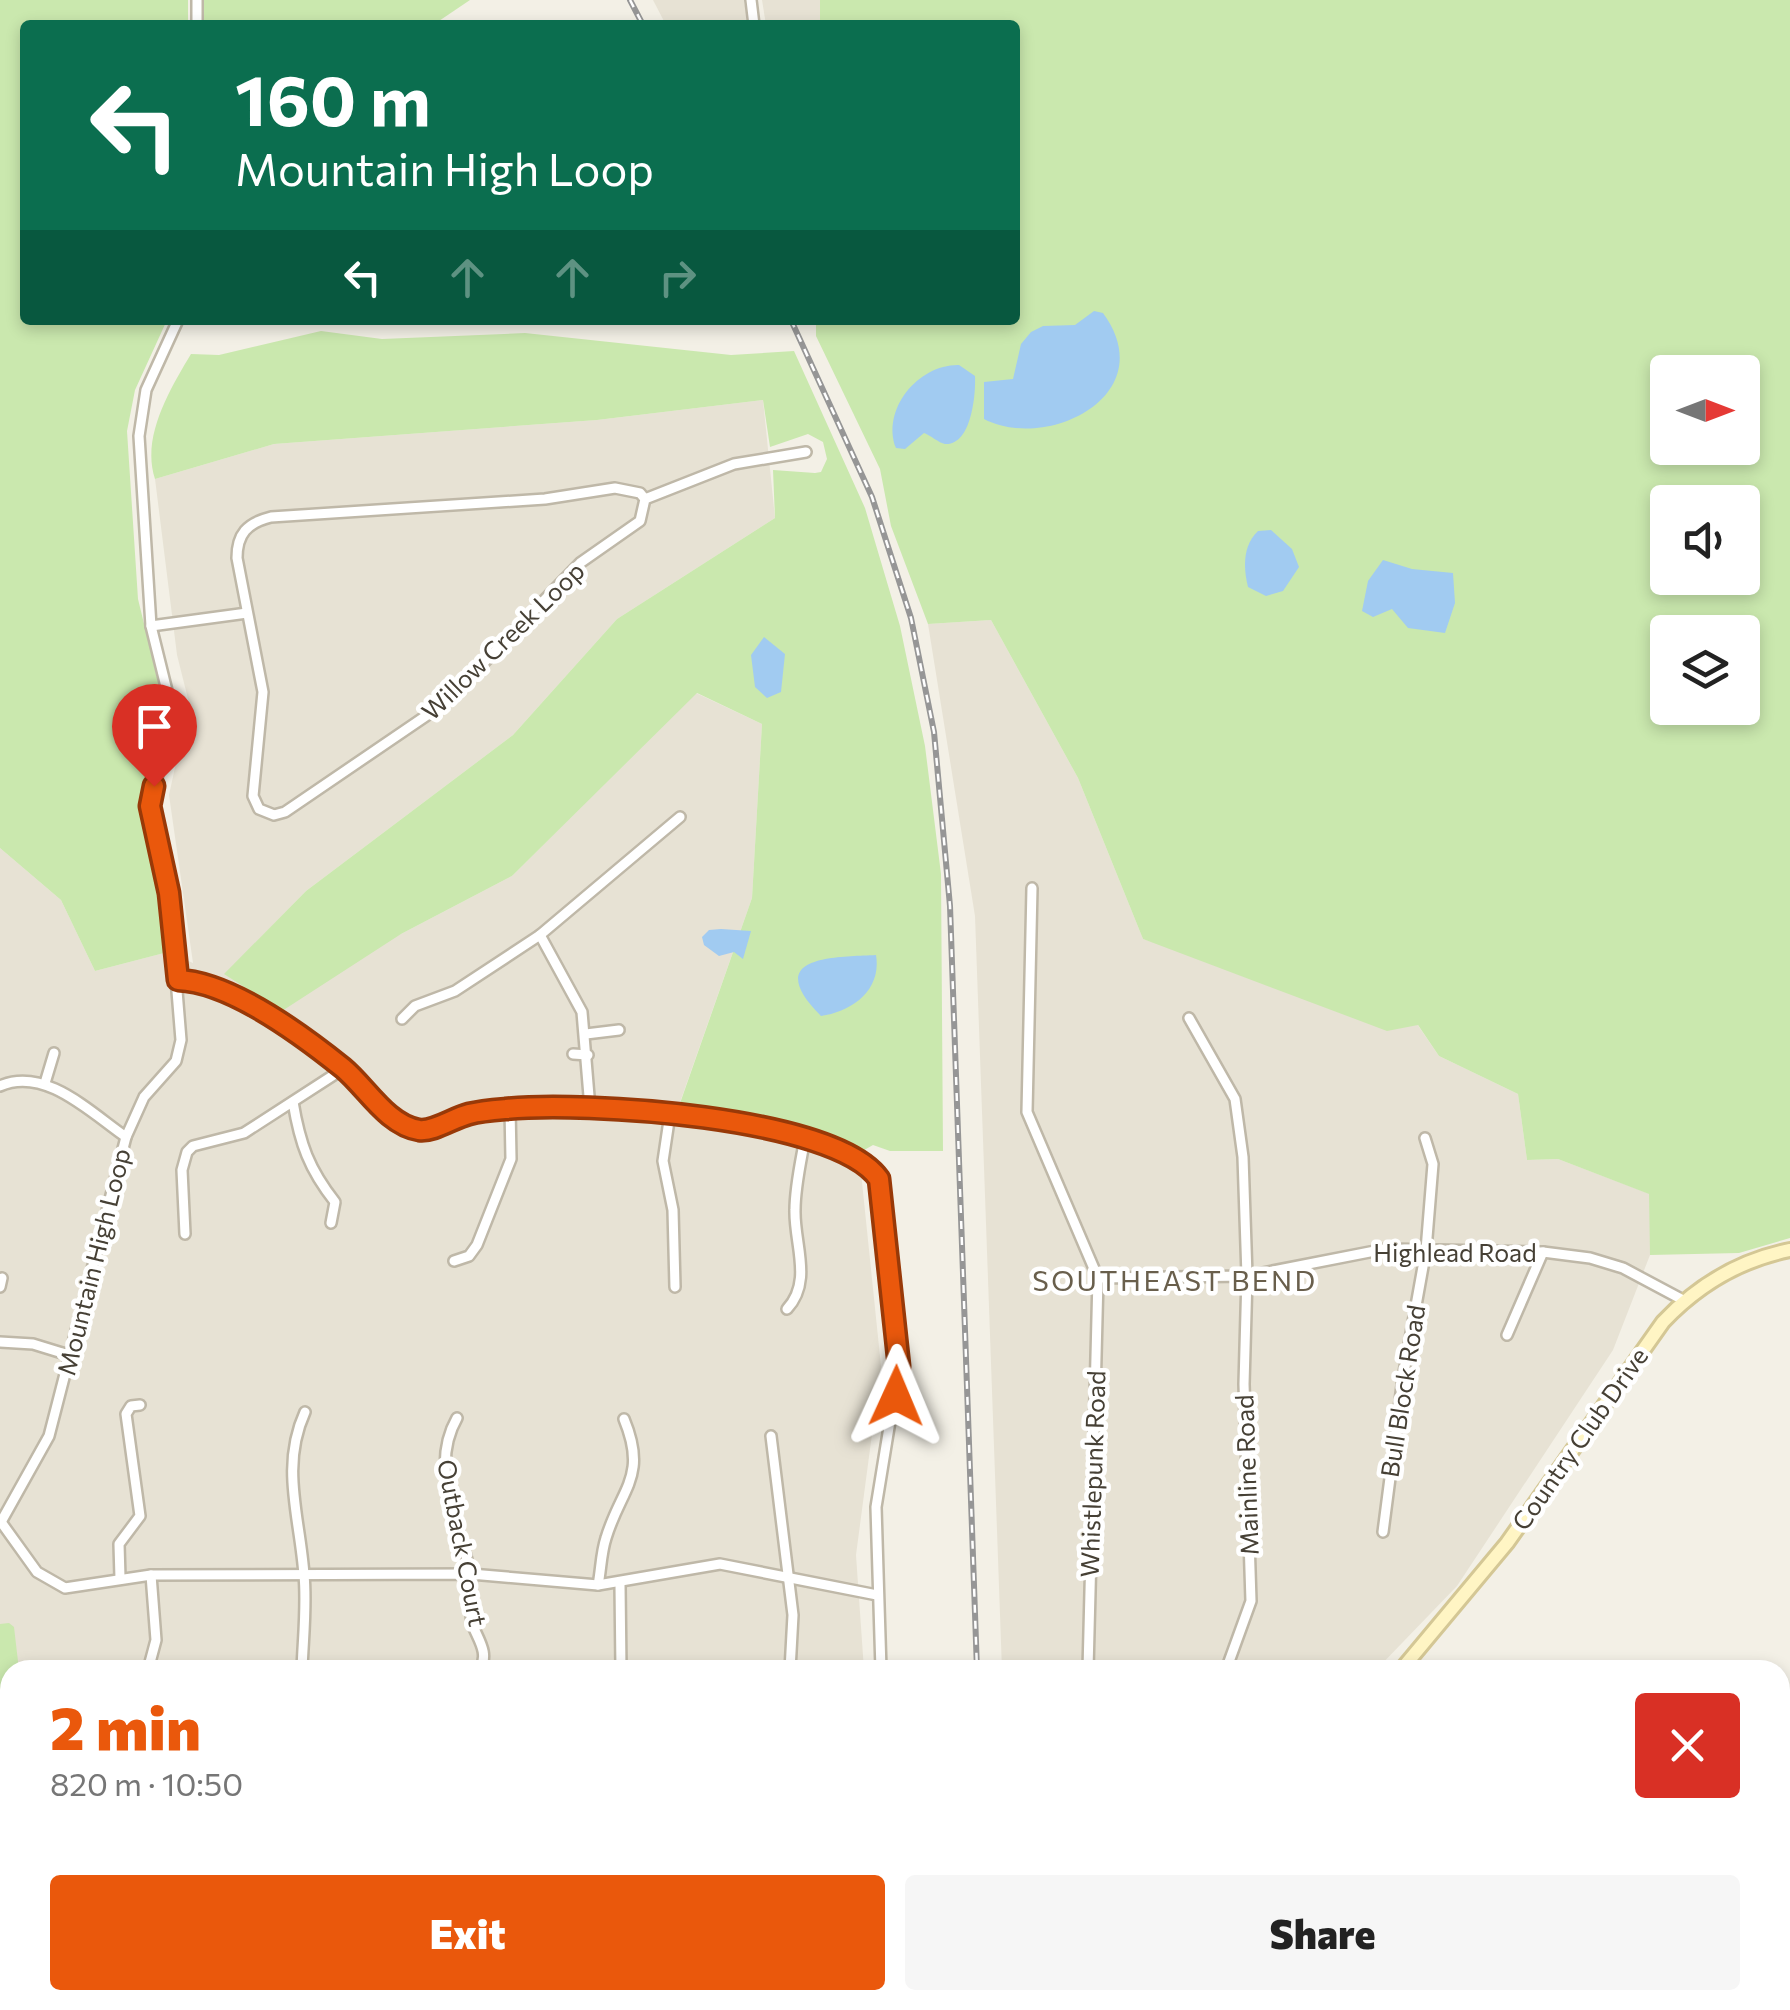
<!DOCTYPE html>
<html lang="en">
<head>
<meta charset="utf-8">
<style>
	:root { --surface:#fff; --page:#f6f6f6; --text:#222; --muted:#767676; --accent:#ea580c }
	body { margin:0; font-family:Commissioner,sans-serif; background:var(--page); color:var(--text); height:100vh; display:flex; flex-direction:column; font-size:38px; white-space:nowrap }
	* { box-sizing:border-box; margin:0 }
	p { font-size:32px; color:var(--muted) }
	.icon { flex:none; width:55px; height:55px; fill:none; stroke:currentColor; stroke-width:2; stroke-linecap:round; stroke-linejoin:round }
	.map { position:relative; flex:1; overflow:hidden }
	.drawer { position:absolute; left:0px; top:1660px; width:1790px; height:350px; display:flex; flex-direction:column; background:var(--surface); border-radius:30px 30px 0 0; box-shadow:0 5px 15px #0003 }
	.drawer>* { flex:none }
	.hud { position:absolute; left:20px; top:20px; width:1000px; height:305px; border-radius:10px; box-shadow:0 5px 15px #0003; background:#0b6e4f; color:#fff; overflow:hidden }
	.needle { width:65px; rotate:90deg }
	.tools { position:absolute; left:1650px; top:355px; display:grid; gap:20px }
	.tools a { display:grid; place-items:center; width:110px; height:110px; border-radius:10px; background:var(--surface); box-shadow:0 5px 15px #0003; font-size:50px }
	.pin { position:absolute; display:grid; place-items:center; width:85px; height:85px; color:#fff; margin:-102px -42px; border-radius:50% 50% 50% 0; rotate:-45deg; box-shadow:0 0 10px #0007 }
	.pin .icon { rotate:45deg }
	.me { position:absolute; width:110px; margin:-55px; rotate:1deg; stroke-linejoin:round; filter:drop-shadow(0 0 8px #0008) }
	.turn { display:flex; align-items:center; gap:35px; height:210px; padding:0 50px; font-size:45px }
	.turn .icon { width:130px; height:130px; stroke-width:2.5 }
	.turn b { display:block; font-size:70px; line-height:85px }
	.lanes { display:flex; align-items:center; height:95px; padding:0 50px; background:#0003; justify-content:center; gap:50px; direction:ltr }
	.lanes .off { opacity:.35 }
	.round { display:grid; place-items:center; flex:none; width:105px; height:105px; border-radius:10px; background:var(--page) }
	.summary { display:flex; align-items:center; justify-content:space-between; height:170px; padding:0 50px }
	h1 { font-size:60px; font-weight:800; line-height:75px; color:var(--accent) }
	.button { display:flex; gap:20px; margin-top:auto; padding:20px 50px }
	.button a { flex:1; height:115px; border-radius:10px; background:var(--accent); color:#fff; font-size:40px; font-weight:800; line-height:115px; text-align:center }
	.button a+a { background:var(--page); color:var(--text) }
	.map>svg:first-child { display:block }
	.residential { fill:#e7e2d4 }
	.green { fill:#cae8ae; fill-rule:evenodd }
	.water { fill:#a1cbf1 }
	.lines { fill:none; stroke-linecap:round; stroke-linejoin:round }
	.street-casing { stroke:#bfb8a8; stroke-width:14 }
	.secondary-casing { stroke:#d4c795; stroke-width:18 }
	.street { stroke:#fff; stroke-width:9 }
	.secondary { stroke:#fff5c4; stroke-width:12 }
	.rail-casing { stroke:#969696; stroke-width:6 }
	.rail { stroke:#fff; stroke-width:2.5; stroke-dasharray:8; stroke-linecap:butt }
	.route-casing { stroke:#983908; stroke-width:25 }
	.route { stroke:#ea580c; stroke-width:18 }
	.labels { text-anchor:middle; stroke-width:9; stroke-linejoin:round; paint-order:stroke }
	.street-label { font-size:25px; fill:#464035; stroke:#fff }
	.neighbourhood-label { font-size:28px; letter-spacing:2.5px; fill:#695f4c; stroke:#fff }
</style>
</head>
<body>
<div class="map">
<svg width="1790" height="2010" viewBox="0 0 1790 2010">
	<rect width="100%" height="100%" fill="#f3f0e6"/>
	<g class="residential">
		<path d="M653,0H744L748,25H666Z"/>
		<path d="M762,0H820V25H766Z"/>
		<path d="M763,400L775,518L617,619L513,735L306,891L225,974L401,934L512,876L696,693L762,724L752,898L678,1108L776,1119L859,1153L881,1366L856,1555L864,1670H10V1788L0,1774V848L61,900L95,971L168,952L193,963L169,795L189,703L177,655L155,479L274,444L597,420Z"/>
		<path d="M991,620L1078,778L1143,939L1417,1024L1439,1056L1518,1094L1527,1160L1558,1159L1650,1194V1255L1613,1350L1457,1586L1376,1670H1002L975,916L928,624Z"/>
		<path d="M0,1834L10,1848V2000H121L130,2010H0Z"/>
		<path d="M173,2000H876V2010H183Z"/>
	</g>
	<g class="green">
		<path d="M0,0H188V25H25V320H167L135,390L127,431L138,599L164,706L142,815L168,952L95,971L61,900L0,848Z"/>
		<path d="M203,0H470L433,25H203Z"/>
		<path d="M820,0H1790V1238L1739,1253L1650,1255L1649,1194L1558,1159L1527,1160L1518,1094L1439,1056L1418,1025L1387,1031L1143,939L1078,778L991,620L928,624L891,526L880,469L816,336V320H1015V25H820ZM1668,372H1742V448H1668ZM1668,502H1742V578H1668ZM1668,632H1742V708H1668Z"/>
		<path d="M321,331L382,339L525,333L731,355L794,351L865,508L900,626L925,746L941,874L943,1151H890L873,1145L859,1153L776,1119L678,1109L752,898L762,724L697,693L512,876L401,934L282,1011L224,974L306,891L513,735L617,619L775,518L773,470L815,473L821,472L827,459L823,442L808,434L770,447L763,400L597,420L274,444L155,479C141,437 170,389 191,354L219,355Z"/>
		<path d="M9,1623L14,1627L19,1670H10V1723H0V1624Z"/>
	</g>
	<g class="water">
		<path d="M1094,311L1103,313C1163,395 1047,452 984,419V382L1013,379L1021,344L1031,332L1043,326L1075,325Z"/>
		<path d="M959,365L975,376C976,393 972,446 945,444C939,443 930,435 924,433L905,449L896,448C881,409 919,364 959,365Z"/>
		<path d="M1271,530L1292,549L1299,567L1283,591L1266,596L1248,587C1243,567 1243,545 1258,531Z"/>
		<path d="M1383,560L1412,569L1453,573L1455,603L1445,633L1408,628L1392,609L1373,617L1362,611L1368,581Z"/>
		<path d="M764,637L785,654L781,692L767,698L755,687L751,655Z"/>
		<path d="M721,929L751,931L743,959L734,952L719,956L704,945L702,937L709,930Z"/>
		<path d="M876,955C882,991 851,1012 821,1016C761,956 833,957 876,955Z"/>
	</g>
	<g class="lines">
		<g class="street-casing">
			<g id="street">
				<path d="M751,0L754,25"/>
				<path d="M197,25V0"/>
				<path d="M645,499L640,521L580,563L445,703L285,812L274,815L259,809L253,796L263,692L237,558C237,534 247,523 271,517L545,499L615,488L640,493L645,499L734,464L806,452"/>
				<path d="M151,626L247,613"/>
				<path d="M1032,888L1027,1112L1098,1278L1088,1670"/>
				<path d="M540,935L582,1012L590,1108"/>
				<path d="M178,980C231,982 302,1035 343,1068C366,1087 387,1125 419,1130C434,1132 453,1118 469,1114C481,1111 494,1110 506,1109C581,1101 835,1116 879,1179L899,1366L876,1507L881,1670"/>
				<path d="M1189,1018L1235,1099L1243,1157L1247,1276L1244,1384L1251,1601L1226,1670"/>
				<path d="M402,1019L415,1006L455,991L540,935L680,817"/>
				<path d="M586,1034L619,1030"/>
				<path d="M573,1054L588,1055"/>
				<path d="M45,1083L54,1053"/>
				<path d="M0,1086C45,1066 91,1113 126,1137"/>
				<path d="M293,1102C300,1144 309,1169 335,1202L331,1223"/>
				<path d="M670,1114L663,1161L673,1210L675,1287"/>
				<path d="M185,1234L182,1170L187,1152L193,1146L244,1133L343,1069"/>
				<path d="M454,1261L469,1256L477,1245L511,1159L510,1108"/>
				<path d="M1098,1278L1247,1276L1385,1249L1543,1252L1590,1258L1623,1268L1683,1300"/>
				<path d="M0,1287L2,1278"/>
				<path d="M787,1309C813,1281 794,1244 795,1210C795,1186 801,1161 805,1138"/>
				<path d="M1507,1335L1543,1252"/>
				<path d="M0,1342L33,1344L72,1356"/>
				<path d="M457,1418C429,1467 458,1521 470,1571C474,1588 467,1608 473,1626C479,1641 489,1653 480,1670"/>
				<path d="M771,1436L793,1615L790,1670"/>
				<path d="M1,1522L49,1436L126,1137L144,1097L176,1061L181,1040L169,893L150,806L173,715L151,626L139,436L146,390L178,320"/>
				<path d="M1,1522L37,1572L65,1588L151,1575L471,1574L598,1585L720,1564L877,1595"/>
				<path d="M1383,1532L1403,1378L1426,1250L1433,1164L1425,1138"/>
				<path d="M120,1578L119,1544L140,1516L126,1414L131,1406L140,1405"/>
				<path d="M598,1585C601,1570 601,1553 606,1538C621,1488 648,1477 624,1419"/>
				<path d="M620,1585L621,1670"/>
				<path d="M148,1670L156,1640L151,1575"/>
				<path d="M302,1670C303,1639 307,1606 304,1575C300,1517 280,1467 305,1412"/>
				<path d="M0,1970L10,1988"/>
				<path d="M22,2000L32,2010"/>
				<path d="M279,2000L289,2010"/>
				<path d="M622,2000L623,2010"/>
			</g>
		</g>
		<g class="secondary-casing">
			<g id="secondary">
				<path d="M1401,1670L1507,1543L1663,1322C1698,1285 1740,1260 1790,1250"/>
				<path d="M0,1810L10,1823"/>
				<path d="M145,2000L153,2010"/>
				<path d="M304,2010L326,2000"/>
			</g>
		</g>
		<use href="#street" class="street"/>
		<use href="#secondary" class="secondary"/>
		<g class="rail-casing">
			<g id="rail">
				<path d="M630,0L643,25"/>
				<path d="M791,320L872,497L911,618L934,732L950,906L977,1670"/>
				<path d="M988,2000V2010"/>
			</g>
		</g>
		<use href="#rail" class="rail"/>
	</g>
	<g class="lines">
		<g class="route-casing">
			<path id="route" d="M154,786L150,806L169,893L178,980C231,982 302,1035 343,1068C366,1087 387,1125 419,1130C434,1132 453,1118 469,1114C481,1111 494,1110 506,1109C581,1101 835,1116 879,1179L899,1366L896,1396"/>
		</g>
		<use href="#route" class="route"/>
	</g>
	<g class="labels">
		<g class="street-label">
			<text transform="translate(503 641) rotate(-44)" y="9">Willow Creek Loop</text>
			<text x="1455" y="1262">Highlead Road</text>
			<text transform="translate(94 1262) rotate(-76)" y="9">Mountain High Loop</text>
			<text transform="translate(1403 1391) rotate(-81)" y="9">Bull Block Road</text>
			<text transform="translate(1580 1439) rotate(-55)" y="9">Country Club Drive</text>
			<text transform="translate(1093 1474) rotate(-88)" y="9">Whistlepunk Road</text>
			<text transform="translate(1247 1475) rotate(-92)" y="9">Mainline Road</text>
			<text transform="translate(462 1543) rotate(79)" y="9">Outback Court</text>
		</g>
		<g class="neighbourhood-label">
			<text x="1175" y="1291">SOUTHEAST BEND</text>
		</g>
	</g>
</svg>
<div class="tools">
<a><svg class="needle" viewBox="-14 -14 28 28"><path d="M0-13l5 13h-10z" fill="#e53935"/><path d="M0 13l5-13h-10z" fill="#767676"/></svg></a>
<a><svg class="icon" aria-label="sound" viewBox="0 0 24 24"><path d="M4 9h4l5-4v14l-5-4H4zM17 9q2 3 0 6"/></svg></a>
<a><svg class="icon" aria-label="layers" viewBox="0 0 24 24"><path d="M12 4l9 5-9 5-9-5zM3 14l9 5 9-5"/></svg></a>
</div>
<div class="pin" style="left:154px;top:786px;background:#d93025"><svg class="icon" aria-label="arrive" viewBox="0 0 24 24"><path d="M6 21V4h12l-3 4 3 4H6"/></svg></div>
<svg class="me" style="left:896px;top:1396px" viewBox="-20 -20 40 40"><path d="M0-17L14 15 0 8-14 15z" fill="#ea580c" stroke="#fff" stroke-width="4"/></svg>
<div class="hud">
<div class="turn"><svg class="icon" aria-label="left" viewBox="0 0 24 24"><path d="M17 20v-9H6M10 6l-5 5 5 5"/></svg><div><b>160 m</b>Mountain High Loop</div></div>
<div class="lanes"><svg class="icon" aria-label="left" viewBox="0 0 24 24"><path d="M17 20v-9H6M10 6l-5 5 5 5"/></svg><svg class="icon off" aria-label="ahead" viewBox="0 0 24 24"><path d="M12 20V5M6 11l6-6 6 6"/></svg><svg class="icon off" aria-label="ahead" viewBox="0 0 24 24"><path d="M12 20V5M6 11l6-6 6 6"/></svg><svg class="icon off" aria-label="right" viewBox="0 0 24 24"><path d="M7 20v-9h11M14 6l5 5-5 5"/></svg></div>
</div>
<section class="drawer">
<div class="summary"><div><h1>2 min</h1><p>820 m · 10:50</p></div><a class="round" style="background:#d93025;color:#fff"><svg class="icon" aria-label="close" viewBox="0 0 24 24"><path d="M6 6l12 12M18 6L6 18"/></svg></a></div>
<div class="button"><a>Exit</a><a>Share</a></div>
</section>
</div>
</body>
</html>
